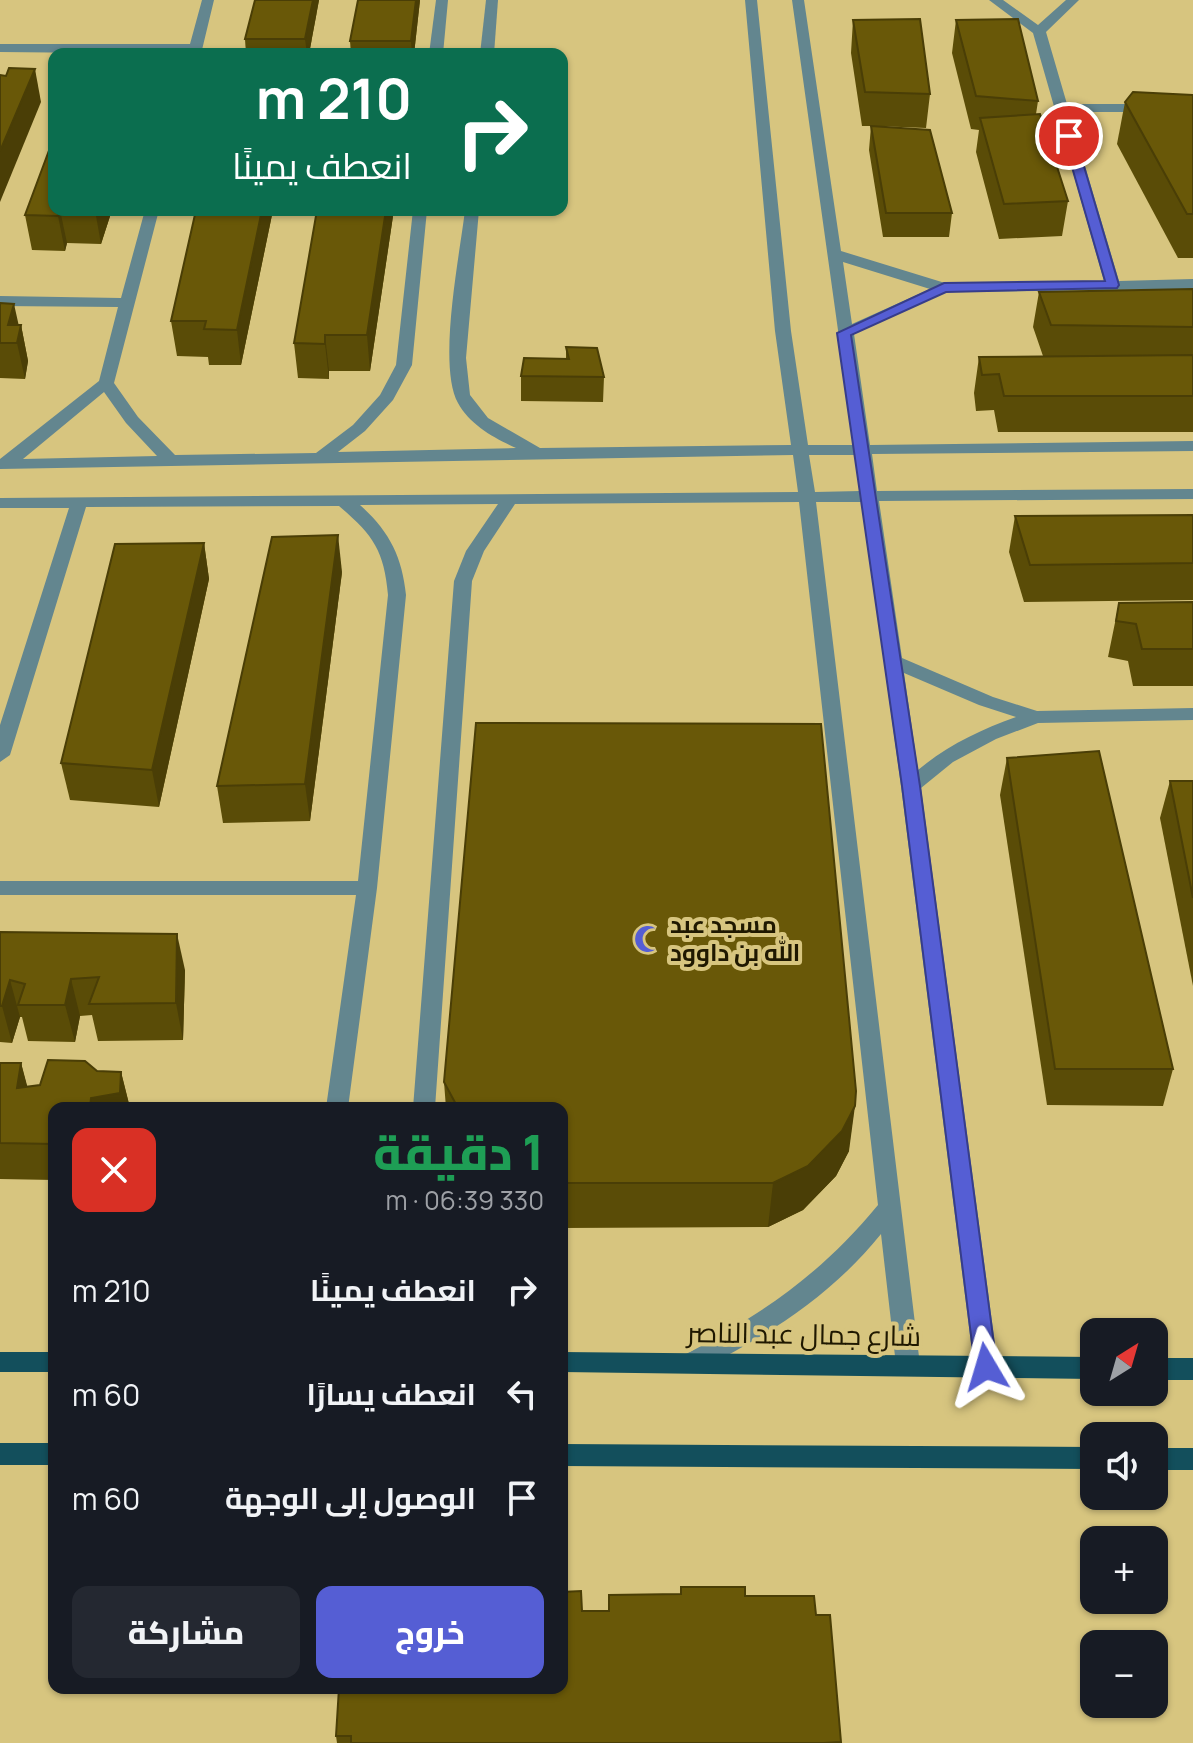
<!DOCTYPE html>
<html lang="ar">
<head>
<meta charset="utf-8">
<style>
	:root { --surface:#171b24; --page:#242831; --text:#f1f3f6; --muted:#9ea1a6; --accent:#555ed4 }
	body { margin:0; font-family:Manrope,Cairo,sans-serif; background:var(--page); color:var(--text); direction:rtl; height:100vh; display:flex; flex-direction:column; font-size:30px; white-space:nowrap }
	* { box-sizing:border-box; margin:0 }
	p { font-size:26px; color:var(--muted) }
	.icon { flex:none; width:44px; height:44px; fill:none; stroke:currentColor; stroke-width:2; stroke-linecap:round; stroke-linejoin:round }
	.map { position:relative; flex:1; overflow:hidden; direction:ltr }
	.panel { position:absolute; left:48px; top:1102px; width:520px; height:592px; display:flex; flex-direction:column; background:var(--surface); border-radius:16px; box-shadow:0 2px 6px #0004; direction:rtl }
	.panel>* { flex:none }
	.guide { position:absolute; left:48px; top:48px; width:520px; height:168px; border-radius:16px; box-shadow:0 2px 6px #0004; direction:rtl; background:#0b6e4f; color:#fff; overflow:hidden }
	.needle { width:52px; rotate:37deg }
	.tools { position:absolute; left:1080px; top:1318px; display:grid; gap:16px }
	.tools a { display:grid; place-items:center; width:88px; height:88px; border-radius:16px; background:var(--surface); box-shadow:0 2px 6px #0004; font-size:40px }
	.pin { position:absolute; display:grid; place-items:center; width:68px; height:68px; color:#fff; margin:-34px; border:4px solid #fff; border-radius:50%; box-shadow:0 2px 8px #0007 }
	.me { position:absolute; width:88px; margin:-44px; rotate:353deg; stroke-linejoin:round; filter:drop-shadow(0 0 6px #0008) }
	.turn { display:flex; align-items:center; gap:28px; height:168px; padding:0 24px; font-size:36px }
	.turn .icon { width:104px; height:104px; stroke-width:2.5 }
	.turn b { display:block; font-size:56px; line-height:68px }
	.round { display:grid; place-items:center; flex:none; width:84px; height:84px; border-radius:16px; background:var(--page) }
	.headline { display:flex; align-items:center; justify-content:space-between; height:136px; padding:0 24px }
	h1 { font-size:48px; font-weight:800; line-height:60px; color:#1e9e55 }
	.primary-button { display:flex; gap:16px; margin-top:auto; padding:16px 24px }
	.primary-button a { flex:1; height:92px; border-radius:16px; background:var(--accent); color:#fff; font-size:32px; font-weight:800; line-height:92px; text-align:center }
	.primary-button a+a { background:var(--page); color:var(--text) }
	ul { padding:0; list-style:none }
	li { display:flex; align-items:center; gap:24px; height:104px; padding:0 24px }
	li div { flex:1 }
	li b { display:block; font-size:30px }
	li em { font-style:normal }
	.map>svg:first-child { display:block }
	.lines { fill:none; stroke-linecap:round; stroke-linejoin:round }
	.minor { fill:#63868f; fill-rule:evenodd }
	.major { fill:#134f5c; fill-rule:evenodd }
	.wall { fill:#5a4c07 }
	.shaded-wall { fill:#4a3e06 }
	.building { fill:#695808; stroke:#4a3e06; stroke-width:2 }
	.route { fill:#555ed4; stroke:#373d8a; stroke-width:2 }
	.labels { text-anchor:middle; stroke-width:8; stroke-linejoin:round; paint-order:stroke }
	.poi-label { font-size:24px; font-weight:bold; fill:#1f1800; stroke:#d7c57f; text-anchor:start }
	.near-street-label { font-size:28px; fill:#1f1800; stroke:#d7c57f }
</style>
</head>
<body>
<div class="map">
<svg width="1193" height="1743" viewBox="0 0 1193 1743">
	<rect width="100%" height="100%" fill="#d7c57f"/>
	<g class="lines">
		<g class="minor">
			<path d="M202,0H214L201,54L0,52V44H190Z"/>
			<path d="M436,0H448L443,54H429Z"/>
			<path d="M486,0H498L494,54H480Z"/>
			<path d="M745,0H757L791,331L808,445H854L792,0H804L841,251L945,283L1104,281L1033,33L989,0H1003L1038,25L1066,0H1079L1046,32L1067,104H1193V112H1069L1119,281L1193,279V289L946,292L854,334L870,445L1193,441V451L872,454L877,491L1193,489V499L879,501L902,658L993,697L1037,711L1193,708V720L1038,723L996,739L953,762L921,788L998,1367L995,1374L986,1378L977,1374L974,1367L901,786L862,502H816L920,1365L917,1372L908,1376L899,1372L896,1365L881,1234C832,1295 770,1334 702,1369L693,1372L684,1369L681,1362L684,1355C763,1314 821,1274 878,1205L799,502L515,504L484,551L472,581L435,1108H413L454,581L466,551L498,504L360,505C389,531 402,556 406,595L377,888L348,1108H326L356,895H0V881H358L388,595C384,550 373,535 339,506L86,507L10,755L0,762V725L69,508H0V498L798,492L793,455L0,469V459L99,381L118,307L0,306V296L121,298L145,210H159L114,383L138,417L175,455L316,453L353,425L380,395L396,365L413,210H427L412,365L393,400L365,431L338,452L516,448C494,438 470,425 458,403C437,365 460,254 465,210H479L466,358L470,395L488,418L540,448L791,445L775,331ZM843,262L930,289L852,324ZM104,392L126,423L157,456L23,459ZM809,455H855L860,491L815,492ZM904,673L979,705L1016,717C980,730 948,745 918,770Z"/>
		</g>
		<g class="major">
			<rect x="0" y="1352" width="54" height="20"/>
			<path d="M562,1352L1094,1357V1379L562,1372Z"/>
			<rect x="1154" y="1358" width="39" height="22"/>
			<rect x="0" y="1443" width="54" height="22"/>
			<path d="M562,1444L1094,1447V1469L562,1466Z"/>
			<rect x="1154" y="1448" width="39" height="22"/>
		</g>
	</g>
	<g class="wall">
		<path d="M255,0H319L309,54H246L245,39Z"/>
		<path d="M420,0L414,54H351L350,41Z"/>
		<path d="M853,20L930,94L926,128L877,126L952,213L949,237H883L869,150L871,126H862L851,53Z"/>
		<path d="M956,20L1038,101L1036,114L1068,201L1062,236L999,239L976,152L979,130L971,129L952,53Z"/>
		<path d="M1193,95V258H1178L1117,144L1125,102Z"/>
		<path d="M54,210H112L101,244L67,243L65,251L32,250L25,215Z"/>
		<path d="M196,210H273L241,365H209L208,357L177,356L171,321Z"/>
		<path d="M393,216L370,371H329V379L298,378L294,343Z"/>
		<path d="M1193,289V432H998L994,410L976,411L974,393L979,357L1043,356L1033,327L1039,292Z"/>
		<path d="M0,303L19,325H21L28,361L25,379L0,378Z"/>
		<path d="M566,347L604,377L603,402L521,401V376L566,359Z"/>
		<path d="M1193,515V600L1024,602L1009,552L1015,516Z"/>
		<path d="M204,543L209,579L159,807L70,800L61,763Z"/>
		<path d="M342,572L310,821L223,823L217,786Z"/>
		<path d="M1193,602V686H1133L1128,661L1108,657L1119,603Z"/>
		<path d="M1007,758L1173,1069L1163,1106L1047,1105L1000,795Z"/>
		<path d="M1170,781H1193V986L1160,818Z"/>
		<path d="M0,932L185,970L183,1040L98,1041L92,1015L80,1016L75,1042L28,1041L22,1017H20L12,1043L0,1042Z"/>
		<path d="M0,1063H21L27,1087L40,1085L97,1071L121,1072L130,1108H54V1180L0,1179Z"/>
		<path d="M444,1082L849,1151L836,1176L803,1210L768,1227L562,1228V1108H446Z"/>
		<path d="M745,1596L816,1615H830L840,1743H337L336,1736L582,1611H609Z"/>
	</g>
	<g class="shaded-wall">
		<path d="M313,0H319L309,54H307L305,39Z"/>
		<path d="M416,0H420L414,54H412L411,41Z"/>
		<path d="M35,69L41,102L0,202V151Z"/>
		<path d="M60,210L67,243L65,251L58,216Z"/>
		<path d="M95,210H112L101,244Z"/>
		<path d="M262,210H273L241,365L237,330Z"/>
		<path d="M386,210H393V216L370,371L367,335Z"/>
		<path d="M14,304L20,331L21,325L28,361L25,379L17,343L8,325Z"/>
		<path d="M325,335L329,371V379L325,344Z"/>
		<path d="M338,535L342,572L310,821L305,784Z"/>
		<path d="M204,543L209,579L159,807L152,770Z"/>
		<path d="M177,934L185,970L183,1040L176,1003Z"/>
		<path d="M71,979L80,1016L75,1042L65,1005Z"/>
		<path d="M10,980L20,1017L12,1043L2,1006Z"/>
		<path d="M21,1063L31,1100L17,1088Z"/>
		<path d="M121,1072L130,1108H90L91,1098Z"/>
		<path d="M855,1106L849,1151L836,1176L803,1210L768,1227L773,1183Z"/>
	</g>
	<g class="building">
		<path d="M255,0H313L305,39H245Z"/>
		<path d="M358,0H416L411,41H350Z"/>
		<path d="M920,19L930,94L865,92L853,20Z"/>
		<path d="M1018,19L1038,101L976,96L956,20Z"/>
		<path d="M9,68L35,69L0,151V75L6,76Z"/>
		<path d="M1133,92L1193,95V214H1187L1125,102Z"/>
		<path d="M1040,114L1068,201L1004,204L980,118Z"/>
		<path d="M871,126L930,130L952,213H886Z"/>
		<path d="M54,137V210H60L58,216L25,215Z"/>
		<path d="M196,210H262L237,330L204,329L206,321H171Z"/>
		<path d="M317,210H386L367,335H325V344L294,343Z"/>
		<path d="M1193,289V327L1051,325L1039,292Z"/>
		<path d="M0,303L14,304L8,325H21L17,343H0Z"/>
		<path d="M566,347L597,348L604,377L521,376L524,358L569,359Z"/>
		<path d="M1193,355V396H1004L999,374L982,375L979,357Z"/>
		<path d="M1193,515V563L1030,565L1015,516Z"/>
		<path d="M338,535L305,784L217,786L272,537Z"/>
		<path d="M204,543L152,770L61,763L115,544Z"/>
		<path d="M1193,602V649H1142L1136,624L1116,621L1119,603Z"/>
		<path d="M476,723L821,724L856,1091L855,1106L842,1131L808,1166L773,1183H562V1108H458L444,1082Z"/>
		<path d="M1099,751L1173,1069H1055L1007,758Z"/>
		<path d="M1170,781H1193V898Z"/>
		<path d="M0,932L177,934L176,1003L89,1004L99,977L71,979L65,1005H18L25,984L10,980L2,1006H0Z"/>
		<path d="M48,1060L85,1061L97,1071L121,1072L120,1093L91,1098L90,1108H54V1144L0,1143V1063H21L17,1088L40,1085Z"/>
		<path d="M681,1587H745V1596H814L816,1615H830L841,1742L824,1743H351V1736H336L339,1688H562V1592L581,1591L582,1611H609V1595L681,1594Z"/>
	</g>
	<path class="route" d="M1069,132L1075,136L1119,285L1117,288L946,292L851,335L920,786L997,1367L994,1374L986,1376L979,1374L975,1367L902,786L837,333L944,283L1105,281L1063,136Z"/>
	<defs>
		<g id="mosque-bare" transform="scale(2.16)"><path d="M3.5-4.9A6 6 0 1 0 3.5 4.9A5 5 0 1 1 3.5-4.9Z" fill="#555ed4" stroke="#d7c57f" stroke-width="2.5" paint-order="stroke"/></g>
	</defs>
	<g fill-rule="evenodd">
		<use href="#mosque-bare" x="648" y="939"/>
	</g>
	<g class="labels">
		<g class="poi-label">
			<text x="670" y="933">مسجد عبد<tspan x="670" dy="28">الله بن داوود</tspan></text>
		</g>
		<g class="near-street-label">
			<text transform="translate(804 1334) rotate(1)" y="10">شارع جمال عبد الناصر</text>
		</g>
	</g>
</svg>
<div class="tools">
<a><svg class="needle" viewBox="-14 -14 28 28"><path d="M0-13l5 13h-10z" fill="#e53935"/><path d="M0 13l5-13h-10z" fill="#9ea1a6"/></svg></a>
<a><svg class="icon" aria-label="sound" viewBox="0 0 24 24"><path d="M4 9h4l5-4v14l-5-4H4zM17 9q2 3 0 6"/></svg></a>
<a>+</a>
<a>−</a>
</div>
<div class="pin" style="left:1069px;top:136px;background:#d93025"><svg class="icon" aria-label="arrive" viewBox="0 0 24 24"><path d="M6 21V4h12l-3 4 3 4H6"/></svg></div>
<svg class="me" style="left:986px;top:1367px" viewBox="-20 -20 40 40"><path d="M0-17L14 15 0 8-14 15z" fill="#555ed4" stroke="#fff" stroke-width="4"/></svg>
<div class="guide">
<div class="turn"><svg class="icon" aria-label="right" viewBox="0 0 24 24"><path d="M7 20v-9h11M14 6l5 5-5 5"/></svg><div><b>210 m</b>انعطف يمينًا</div></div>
</div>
<section class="panel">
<div class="headline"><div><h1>1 دقيقة</h1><p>330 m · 06:39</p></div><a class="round" style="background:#d93025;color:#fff"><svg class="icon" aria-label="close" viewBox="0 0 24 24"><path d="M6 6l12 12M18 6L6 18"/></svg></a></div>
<ul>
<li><svg class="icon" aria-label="right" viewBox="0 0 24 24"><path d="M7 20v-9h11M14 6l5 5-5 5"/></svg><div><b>انعطف يمينًا</b></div><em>210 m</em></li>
<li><svg class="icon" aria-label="left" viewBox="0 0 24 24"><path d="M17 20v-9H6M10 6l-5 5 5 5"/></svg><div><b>انعطف يسارًا</b></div><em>60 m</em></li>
<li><svg class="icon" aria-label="arrive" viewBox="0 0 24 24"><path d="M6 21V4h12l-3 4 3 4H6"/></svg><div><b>الوصول إلى الوجهة</b></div><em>60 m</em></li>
</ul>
<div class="primary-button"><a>خروج</a><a>مشاركة</a></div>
</section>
</div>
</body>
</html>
